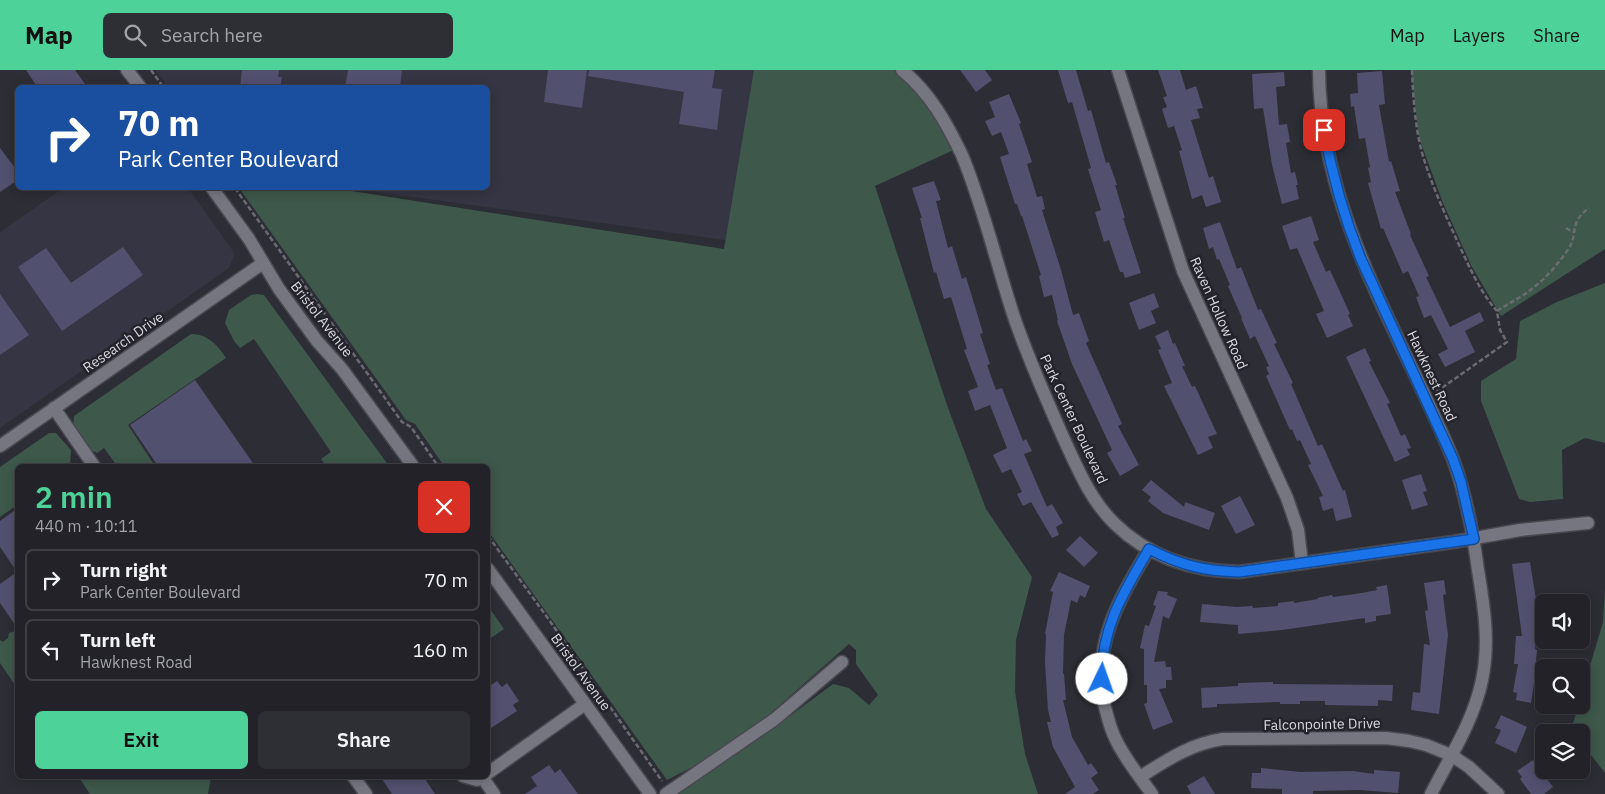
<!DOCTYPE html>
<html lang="en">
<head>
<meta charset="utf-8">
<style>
	:root { --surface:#222228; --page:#2e2f34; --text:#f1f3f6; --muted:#a2a4a8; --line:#3f3f45; --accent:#4dd39a }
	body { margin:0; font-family:"IBM Plex Sans",sans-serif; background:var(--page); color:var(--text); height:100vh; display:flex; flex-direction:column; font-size:19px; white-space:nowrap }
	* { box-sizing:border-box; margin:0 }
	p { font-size:16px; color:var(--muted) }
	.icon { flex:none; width:28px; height:28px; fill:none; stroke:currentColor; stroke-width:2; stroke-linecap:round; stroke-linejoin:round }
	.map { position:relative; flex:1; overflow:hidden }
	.drawer { position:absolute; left:15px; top:394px; width:475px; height:315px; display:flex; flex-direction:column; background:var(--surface); border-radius:8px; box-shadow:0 2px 12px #0003,0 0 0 1px var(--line) }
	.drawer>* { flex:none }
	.top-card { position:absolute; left:15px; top:15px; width:475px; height:105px; border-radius:8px; box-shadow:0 2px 12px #0003,0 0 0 1px var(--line); background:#1a4fa0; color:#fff; overflow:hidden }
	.buttons { position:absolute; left:1535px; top:524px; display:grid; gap:10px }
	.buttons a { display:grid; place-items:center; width:55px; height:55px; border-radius:8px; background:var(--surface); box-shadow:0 2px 12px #0003,0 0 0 1px var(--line); font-size:25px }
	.pin { position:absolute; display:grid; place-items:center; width:42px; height:42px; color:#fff; margin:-21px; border-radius:10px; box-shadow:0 2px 8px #0006 }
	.me { position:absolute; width:55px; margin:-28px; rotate:3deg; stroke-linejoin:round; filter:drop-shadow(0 0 4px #0008) }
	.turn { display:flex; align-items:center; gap:18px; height:105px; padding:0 20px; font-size:22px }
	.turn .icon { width:65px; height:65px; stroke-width:2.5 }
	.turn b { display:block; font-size:35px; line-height:42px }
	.round { display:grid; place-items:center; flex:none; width:52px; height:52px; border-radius:8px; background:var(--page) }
	.overview { display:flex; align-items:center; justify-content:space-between; height:85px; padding:0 20px }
	h1 { font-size:30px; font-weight:600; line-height:38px; color:var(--accent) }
	.action { display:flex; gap:10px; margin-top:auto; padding:10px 20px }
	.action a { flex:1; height:58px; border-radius:8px; background:var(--accent); color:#111; font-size:20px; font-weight:600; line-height:58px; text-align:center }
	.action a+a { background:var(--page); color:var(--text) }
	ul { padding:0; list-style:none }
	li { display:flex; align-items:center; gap:15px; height:62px; margin:0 10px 8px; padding:0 10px; border:2px solid var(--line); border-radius:8px }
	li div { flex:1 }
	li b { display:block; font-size:19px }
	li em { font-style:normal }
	header { display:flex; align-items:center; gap:30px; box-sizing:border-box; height:70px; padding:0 25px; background:var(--accent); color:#111 }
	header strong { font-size:24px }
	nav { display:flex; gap:28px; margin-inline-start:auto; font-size:18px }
	.search { width:350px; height:45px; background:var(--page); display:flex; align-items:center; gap:12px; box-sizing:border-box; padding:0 18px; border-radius:8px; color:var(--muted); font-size:19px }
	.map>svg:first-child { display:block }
	.built { fill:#353543 }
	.green { fill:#3e584b }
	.building { fill:#52506f }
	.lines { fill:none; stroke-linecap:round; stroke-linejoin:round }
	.minor-casing { stroke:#49484f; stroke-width:15 }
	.path { stroke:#6b6b72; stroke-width:2.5; stroke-dasharray:5 2.5; stroke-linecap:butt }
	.minor { stroke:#767680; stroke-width:12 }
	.route-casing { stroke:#114b97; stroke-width:12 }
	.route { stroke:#1a73e8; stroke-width:9 }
	.labels { text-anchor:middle; stroke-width:5; stroke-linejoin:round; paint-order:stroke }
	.street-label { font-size:14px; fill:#d9d9df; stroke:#24232b }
</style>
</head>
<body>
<header>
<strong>Map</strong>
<div class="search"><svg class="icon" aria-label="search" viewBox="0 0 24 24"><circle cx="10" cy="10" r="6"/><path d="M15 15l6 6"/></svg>Search here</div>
<nav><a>Map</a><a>Layers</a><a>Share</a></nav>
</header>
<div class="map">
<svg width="1605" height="724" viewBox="0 0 1605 724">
	<rect width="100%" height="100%" fill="#2d2d35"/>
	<g class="built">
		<path d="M156,0H766L739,172L348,118H488V18L168,17Z"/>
		<path d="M63,118H188L233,181L234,186L229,198L0,358V162Z"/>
	</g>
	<g class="green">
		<path d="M754,0H901L958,78L875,116L947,335L986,439L1032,507L1016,570L1015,622L1025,684L1038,724H679L686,715L759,669L833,614L849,618L869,635L878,625L856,594V580L849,574L764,649L722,682L667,710L488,461V396H444L415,354L406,350L239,118H332L724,179Z"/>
		<path d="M1411,0H1605V179L1501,246L1472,197L1443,133L1419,68Z"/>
		<path d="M1605,213V373L1585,368L1562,380L1563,429L1530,432L1519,429L1481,331V311L1516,289L1520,251L1557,232Z"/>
		<path d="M257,224L264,225L389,396H326L321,389L331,382L254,269L240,278L234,271L225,253L229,240L251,225Z"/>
		<path d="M191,264C207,264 217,274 226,288L128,355L155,396H117L104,378L97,383L91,380L73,356L74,346Z"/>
		<path d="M49,363H56L71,380L70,396H18L17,435L0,447V397Z"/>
		<path d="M1605,518V703L1581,672V662H1574L1571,659L1579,635H1581V626L1603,552Z"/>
		<path d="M488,536L504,559L488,570Z"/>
		<path d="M15,561L17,565V618L0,593V570L3,572L8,568L9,563Z"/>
		<path d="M78,706H214L211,708L208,724H90Z"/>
	</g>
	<g class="building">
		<path d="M26,0H75L88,18H38Z"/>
		<path d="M242,0H279L278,7H282L280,18H240Z"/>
		<path d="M348,0H402L400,18H345Z"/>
		<path d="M548,0H587L582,38L544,32Z"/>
		<path d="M589,0H715L712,18L722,19L717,60L679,54L684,22L588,6Z"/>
		<path d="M960,0H985L992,10L976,22Z"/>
		<path d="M1058,0H1076L1088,41L1091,40L1106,93L1109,92L1117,115H1115L1125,148H1123L1141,203L1125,208L1123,202H1120L1109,170L1104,172L1095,142L1101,140L1088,99L1091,98L1072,32L1068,33Z"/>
		<path d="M1158,0H1180L1186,20L1196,16L1203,38L1197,39L1200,48L1191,50L1209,108L1213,106L1221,132L1206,137L1202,125L1192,129L1179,81L1182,80L1174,56L1168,58L1162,39L1167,37L1163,27L1167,26Z"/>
		<path d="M1382,1L1385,34L1379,35L1389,92L1391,91L1400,121L1395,122L1411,164L1410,165L1429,206L1426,207L1450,257L1480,242L1484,251L1465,261L1475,282L1445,297L1438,284L1448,279L1431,245L1424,248L1416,227L1419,226L1408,201L1403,204L1383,158L1381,159L1368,113L1371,112L1368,98L1370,97L1365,68L1359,69L1354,36L1351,37L1350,24L1358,23L1357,3Z"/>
		<path d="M1284,2L1285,16L1276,17L1279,55L1287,54L1290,72L1286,73L1291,103L1295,102L1298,115H1296L1299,129L1282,134L1272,95L1263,38L1254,39L1252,4Z"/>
		<path d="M1009,24L1021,53L1019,54L1032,92L1027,94L1037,127L1042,126L1045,139L1042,140L1061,200L1073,245L1079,243L1089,271L1086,273L1122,354L1118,356L1139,395L1120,406L1107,383L1112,380L1072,294L1057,251L1058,250L1052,225L1044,227L1039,206L1041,205L1022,146H1021L1017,134H1015L1000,87L1009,84L1001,62L992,66L985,51L995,47L989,32Z"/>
		<path d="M0,78L18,102V110L0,122Z"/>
		<path d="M934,111L941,130L936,131L948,178L952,176L962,209L966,207L983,263L980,264L990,294L987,295L996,320L1002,318L1023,371L1026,369L1032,381L1024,384L1047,437L1052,434L1063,453L1056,457L1059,465L1052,468L1031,432L1023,436L1017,424L1022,422L1011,399L1002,403L993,385L1007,378L990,335L975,341L968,321L978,317L964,280L967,279L951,227L944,229L936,202L934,203L920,148H922L912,118Z"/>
		<path d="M1311,146L1319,170L1313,172L1326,202L1330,200L1350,244L1348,245L1353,256L1327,268L1316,244L1324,241L1297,178L1290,180L1282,156Z"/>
		<path d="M1220,152L1237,199L1241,197L1258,240L1261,239L1277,273L1274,274L1293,313L1291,314L1318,376L1322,374L1343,421L1345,420L1352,447L1336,451L1333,438L1323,441L1319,427L1323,426L1308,395L1311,394L1300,370L1297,371L1292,359L1290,360L1266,306L1269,304L1266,297L1269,296L1255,266L1250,269L1241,248H1242L1228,216L1230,215L1219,189L1217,190L1213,177L1209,179L1203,158Z"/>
		<path d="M123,177L143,205L62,261L18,197L46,178L71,213Z"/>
		<path d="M1154,223L1159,237L1151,241L1156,253L1139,260L1129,233Z"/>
		<path d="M0,224L29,265L0,285Z"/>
		<path d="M1168,260L1173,274L1175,273L1185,296H1182L1192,317L1195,316L1217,364L1208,367L1213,378L1198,385L1164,316L1172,313L1158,280L1161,279L1155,266Z"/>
		<path d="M1365,278L1371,291L1369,292L1390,333L1387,334L1401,366L1405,364L1411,378L1407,379L1410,385L1395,392L1346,287Z"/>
		<path d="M195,310L255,396H158L130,355Z"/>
		<path d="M1421,404L1427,421L1423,422L1428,435L1412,440L1402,410Z"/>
		<path d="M1151,410L1184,437L1185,432L1215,443L1209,460L1163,443L1148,431L1151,427L1142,420Z"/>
		<path d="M1240,426L1255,455L1236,464L1221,436Z"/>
		<path d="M18,438V559L0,533V514L17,502L0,477V451Z"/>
		<path d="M1080,466L1098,483L1084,497L1066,480Z"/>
		<path d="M1530,492L1540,554L1536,555L1535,579L1537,580L1534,613L1531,633L1516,630L1517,623L1513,622L1518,594H1514L1516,566H1522L1512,494Z"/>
		<path d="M1059,502L1090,516L1085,528L1080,525L1077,533L1071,530L1064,565L1063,604H1064L1066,630H1063L1072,667L1088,695L1091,693L1098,703L1091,708L1099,720L1093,724H1065L1075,717L1053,677L1047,652H1051L1048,640L1045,593L1046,564H1045L1053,522L1050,521Z"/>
		<path d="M1444,510L1446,524L1443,525L1448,565L1439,644L1411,640L1413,622L1420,623L1424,574L1430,575L1425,541L1428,540L1424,513Z"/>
		<path d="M1387,515L1391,544L1376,546V551L1365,553V548L1282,560L1238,564V555L1200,552L1202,534L1237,537L1252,536L1253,538L1278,536V533L1294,531V533L1318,529L1317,528L1332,525L1333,527L1362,523L1377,520L1376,517Z"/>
		<path d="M1158,521L1168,522L1167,525L1177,529L1169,549L1163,546L1154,592L1165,591L1166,597H1171L1172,610H1166V618L1159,619L1173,652L1153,660L1144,634L1147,633V615H1144V579L1140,578L1145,555L1149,556L1156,536L1153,535Z"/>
		<path d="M497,611L502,617L507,613L519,631L513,635L517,641L488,660V617Z"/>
		<path d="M1273,612V614L1393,615L1392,631L1378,630V636L1325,635V631H1300V634H1280V632L1224,634H1217V637L1202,638L1201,618L1238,616V613Z"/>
		<path d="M1501,645L1527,657L1516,683L1495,673L1501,660L1495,658Z"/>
		<path d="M1533,690L1553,717L1544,724H1531L1520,709L1522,707L1517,701Z"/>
		<path d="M549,695L555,703L560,699L578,724H525L537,716L531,707Z"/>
		<path d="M1261,698L1301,702L1353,701L1374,704V700L1400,702L1398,723L1360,720L1313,721V724H1282V719L1251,718L1252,703H1261Z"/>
		<path d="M380,706H423L435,724H392Z"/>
		<path d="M1204,706L1215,724H1191L1187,716Z"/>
	</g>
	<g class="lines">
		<g class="minor-casing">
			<g id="minor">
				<path d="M127,0L141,18"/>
				<path d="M902,0C930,23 946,52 962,85C983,136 996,191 1013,244C1027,286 1045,326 1063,367C1077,397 1090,430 1115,454C1149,487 1192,501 1239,502L1453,472L1520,460L1588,453"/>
				<path d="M1118,0L1183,201L1287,428L1298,460L1302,493"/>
				<path d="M1319,0C1320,144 1400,260 1453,389C1466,425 1473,462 1478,500C1484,536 1490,573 1482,610C1474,650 1450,687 1431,724"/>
				<path d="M212,118L249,169L279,219L317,271L342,299L413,396"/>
				<path d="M54,338L94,396"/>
				<path d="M0,376L263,193"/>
				<path d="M1149,479C1120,528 1092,573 1104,633C1107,645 1110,659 1116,670C1125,689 1139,706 1152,724"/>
				<path d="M488,499L650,724"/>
				<path d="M488,703L585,634"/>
				<path d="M353,706L366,724"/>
				<path d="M463,706L477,710L483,706"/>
				<path d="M482,707L494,724"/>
				<path d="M1140,707C1167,690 1190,674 1223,669L1386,668L1409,671L1426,675L1451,685L1469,697L1498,724"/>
				<path d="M666,724L775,649L842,592"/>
			</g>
		</g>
		<g class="path">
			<path d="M151,0L164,18"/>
			<path d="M1412,0C1413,26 1415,54 1421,79C1430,112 1445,144 1459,175C1470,198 1480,222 1497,241"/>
			<path d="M235,118L402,352L411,357L438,396"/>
			<path d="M1566,158L1573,162"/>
			<path d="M1436,322L1507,272L1500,260L1497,241C1509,233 1522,227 1533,218C1546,208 1558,194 1567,181C1580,164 1567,154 1589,138"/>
			<path d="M488,466L547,547L662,711"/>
		</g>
		<use href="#minor" class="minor"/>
	</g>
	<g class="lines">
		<g class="route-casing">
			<path id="route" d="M1102,609C1101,557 1124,522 1149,479C1180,495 1204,501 1239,502L1474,469L1461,412L1453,389L1361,189C1344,147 1332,105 1324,60"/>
		</g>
		<use href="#route" class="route"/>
	</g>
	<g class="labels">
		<g class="street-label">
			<text transform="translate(1219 243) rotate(66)" y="5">Raven Hollow Road</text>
			<text transform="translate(322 249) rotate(52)" y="5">Bristol Avenue</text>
			<text transform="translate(123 272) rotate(-35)" y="5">Research Drive</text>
			<text transform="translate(1432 306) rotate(65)" y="5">Hawknest Road</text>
			<text transform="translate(1074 349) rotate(65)" y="5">Park Center Boulevard</text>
			<text transform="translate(581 602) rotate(54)" y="5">Bristol Avenue</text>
			<text transform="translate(1322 654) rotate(-1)" y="5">Falconpointe Drive</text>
		</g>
	</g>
</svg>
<div class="buttons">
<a><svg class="icon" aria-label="sound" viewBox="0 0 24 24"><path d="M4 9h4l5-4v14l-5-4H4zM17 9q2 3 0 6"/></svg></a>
<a><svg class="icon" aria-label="search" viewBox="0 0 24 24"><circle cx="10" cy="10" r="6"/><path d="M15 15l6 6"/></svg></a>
<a><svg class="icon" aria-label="layers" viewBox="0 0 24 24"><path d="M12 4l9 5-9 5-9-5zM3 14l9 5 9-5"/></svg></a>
</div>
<div class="pin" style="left:1324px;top:60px;background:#d93025"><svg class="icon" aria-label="arrive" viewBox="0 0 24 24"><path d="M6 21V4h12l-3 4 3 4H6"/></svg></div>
<svg class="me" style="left:1102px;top:609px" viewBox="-20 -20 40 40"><circle r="19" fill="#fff"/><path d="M0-13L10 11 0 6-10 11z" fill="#1a73e8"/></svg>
<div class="top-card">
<div class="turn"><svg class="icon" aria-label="right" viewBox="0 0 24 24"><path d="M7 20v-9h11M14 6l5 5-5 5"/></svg><div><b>70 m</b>Park Center Boulevard</div></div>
</div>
<section class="drawer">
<div class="overview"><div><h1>2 min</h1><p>440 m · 10:11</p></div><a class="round" style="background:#d93025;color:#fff"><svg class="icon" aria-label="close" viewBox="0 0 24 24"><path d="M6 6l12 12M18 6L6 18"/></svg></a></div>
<ul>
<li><svg class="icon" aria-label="right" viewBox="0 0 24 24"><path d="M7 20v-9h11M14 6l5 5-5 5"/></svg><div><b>Turn right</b><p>Park Center Boulevard</p></div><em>70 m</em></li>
<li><svg class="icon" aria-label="left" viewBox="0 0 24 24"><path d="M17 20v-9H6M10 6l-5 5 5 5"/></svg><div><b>Turn left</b><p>Hawknest Road</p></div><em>160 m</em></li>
</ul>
<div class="action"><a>Exit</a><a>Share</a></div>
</section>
</div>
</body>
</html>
